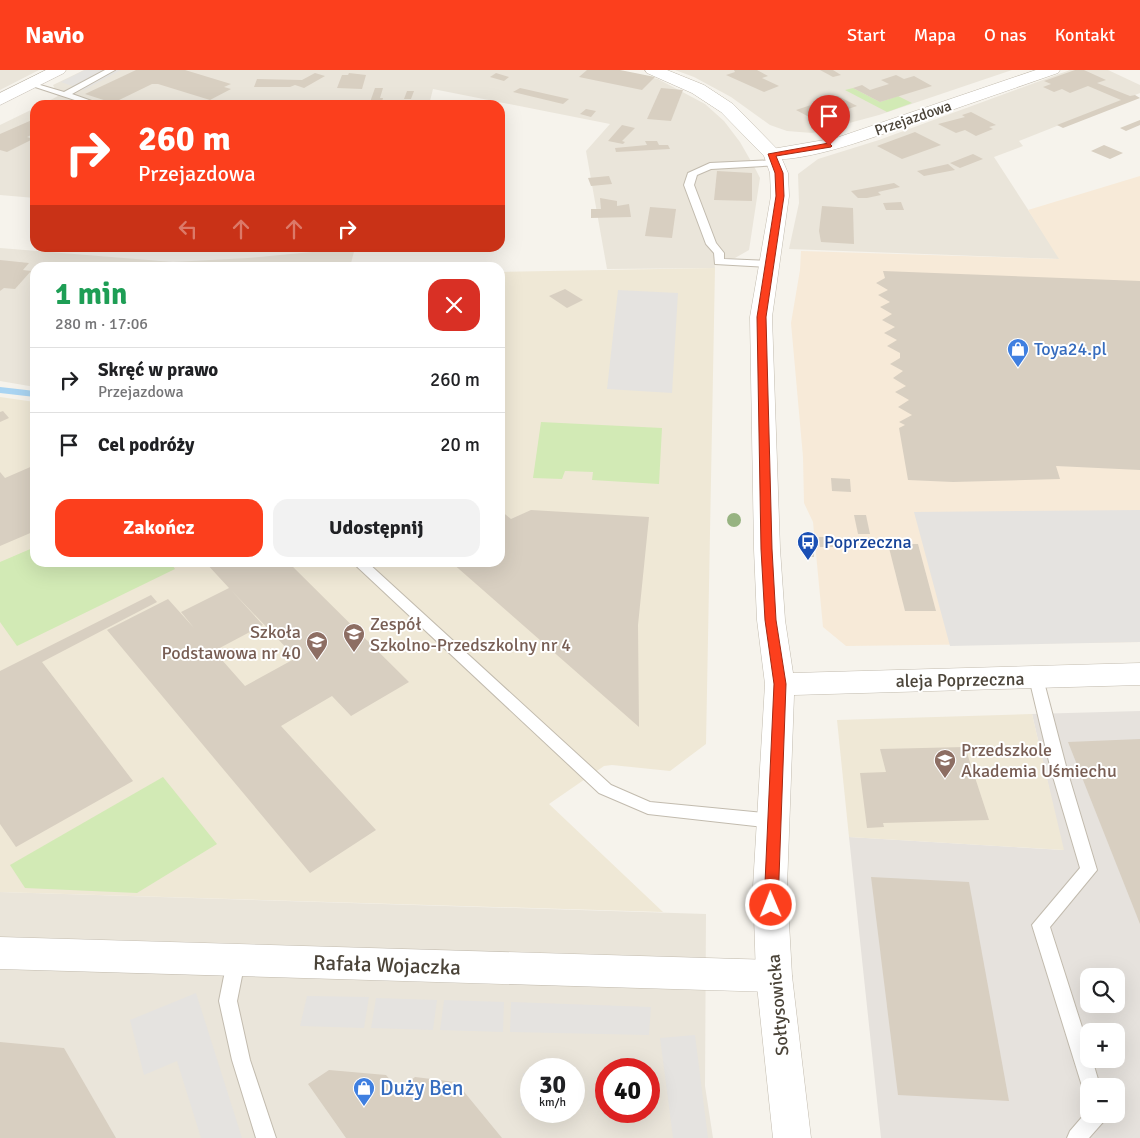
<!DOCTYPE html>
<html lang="pl">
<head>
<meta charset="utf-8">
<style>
	:root { --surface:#fff; --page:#f2f2f2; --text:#202124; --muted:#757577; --line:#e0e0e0; --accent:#fc3f1d }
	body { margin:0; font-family:Signika,sans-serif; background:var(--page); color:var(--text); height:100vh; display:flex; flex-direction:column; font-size:19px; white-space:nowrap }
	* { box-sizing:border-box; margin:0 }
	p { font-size:16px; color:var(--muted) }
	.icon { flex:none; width:28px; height:28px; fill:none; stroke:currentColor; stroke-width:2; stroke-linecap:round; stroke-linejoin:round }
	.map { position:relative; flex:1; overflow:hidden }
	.details { position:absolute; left:30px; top:192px; width:475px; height:305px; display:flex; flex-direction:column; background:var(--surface); border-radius:15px; box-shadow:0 5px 20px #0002 }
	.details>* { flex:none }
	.guide { position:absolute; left:30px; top:30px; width:475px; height:152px; border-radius:15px; box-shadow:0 5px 20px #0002; background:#fc3f1d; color:#fff; overflow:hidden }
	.tools { position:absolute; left:1080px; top:898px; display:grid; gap:10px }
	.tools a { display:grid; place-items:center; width:45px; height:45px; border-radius:10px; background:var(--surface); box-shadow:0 5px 20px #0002; font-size:25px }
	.speed { position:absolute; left:520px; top:988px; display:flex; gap:10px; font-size:25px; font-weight:700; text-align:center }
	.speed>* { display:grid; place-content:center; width:65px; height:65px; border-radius:50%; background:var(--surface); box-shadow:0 5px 20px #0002; line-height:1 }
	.speed small { font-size:12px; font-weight:400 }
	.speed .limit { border:8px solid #d22; background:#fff; color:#111 }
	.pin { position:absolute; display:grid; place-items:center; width:42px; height:42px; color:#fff; margin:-51px -21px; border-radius:50% 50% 50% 0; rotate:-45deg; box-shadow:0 0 5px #0007 }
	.pin .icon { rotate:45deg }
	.me { position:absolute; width:55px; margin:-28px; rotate:359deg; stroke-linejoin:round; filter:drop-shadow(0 0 4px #0008) }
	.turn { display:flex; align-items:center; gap:18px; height:105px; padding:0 25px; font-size:22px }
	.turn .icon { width:65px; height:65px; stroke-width:2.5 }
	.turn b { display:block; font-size:35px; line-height:42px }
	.lanes { display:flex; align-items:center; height:48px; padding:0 25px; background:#0003; justify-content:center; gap:25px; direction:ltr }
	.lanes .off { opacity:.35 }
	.round { display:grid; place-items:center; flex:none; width:52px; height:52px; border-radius:15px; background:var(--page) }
	.overview { display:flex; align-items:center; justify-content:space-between; height:85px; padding:0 25px }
	h1 { font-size:30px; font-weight:700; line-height:38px; color:#1e9e55 }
	.button { display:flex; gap:10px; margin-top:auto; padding:10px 25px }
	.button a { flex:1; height:58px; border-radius:15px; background:var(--accent); color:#fff; font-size:20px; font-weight:700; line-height:58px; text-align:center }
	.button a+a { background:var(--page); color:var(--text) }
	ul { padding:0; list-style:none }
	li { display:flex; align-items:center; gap:15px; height:65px; padding:0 25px; border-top:1px solid var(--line) }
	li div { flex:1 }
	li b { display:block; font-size:19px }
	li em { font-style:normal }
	header { display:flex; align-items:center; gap:30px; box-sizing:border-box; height:70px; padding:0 25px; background:var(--accent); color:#fff }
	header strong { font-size:24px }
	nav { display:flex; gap:28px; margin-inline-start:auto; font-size:18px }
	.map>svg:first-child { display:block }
	.residential { fill:#eae5da; fill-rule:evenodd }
	.commercial { fill:#f7ead8 }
	.industrial { fill:#e6e2dd; fill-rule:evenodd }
	.education { fill:#efe8d6 }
	.green { fill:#d2eab5 }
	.parking { fill:#e5e3e0 }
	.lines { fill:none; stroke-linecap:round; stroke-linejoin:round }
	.stream { fill:#a9d4f2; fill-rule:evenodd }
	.building { fill:#d8cfc1; fill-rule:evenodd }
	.service-casing { stroke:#c2bbae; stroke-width:2 }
	.minor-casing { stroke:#c2bbae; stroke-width:1 }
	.tertiary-casing { stroke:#c2bbae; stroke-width:1 }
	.service { fill:#fff; fill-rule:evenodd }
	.minor { fill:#fff; fill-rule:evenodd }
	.tertiary { fill:#fff; fill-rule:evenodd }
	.tree { fill:#97b381 }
	.route { fill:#fc3f1d; stroke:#a42913 }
	.labels { text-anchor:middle; stroke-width:4; stroke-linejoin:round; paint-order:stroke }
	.far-street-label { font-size:15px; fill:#4b4439; stroke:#fff }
	.shop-label { font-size:18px; fill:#366cbe; stroke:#fff; text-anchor:start }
	.transit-label { font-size:18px; fill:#164399; stroke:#fff; text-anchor:start }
	.education-label { font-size:18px; fill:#785e54; stroke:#fff; text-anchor:start }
	.street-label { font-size:18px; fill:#4b4439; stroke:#fff }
	.near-street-label { font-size:21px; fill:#4b4439; stroke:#fff }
	.near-shop-label { font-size:21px; fill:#366cbe; stroke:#fff; text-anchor:start }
</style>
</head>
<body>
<header>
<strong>Navio</strong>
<nav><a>Start</a><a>Mapa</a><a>O nas</a><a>Kontakt</a></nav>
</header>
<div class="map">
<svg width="1140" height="1068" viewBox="0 0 1140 1068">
	<rect width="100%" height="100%" fill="#f6f3ec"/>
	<g class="residential">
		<path d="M0,0H39L0,20Z"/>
		<path d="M84,0H617L658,9L705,34L724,51L740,72L756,100L760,108L749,180L735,188H714L715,198L607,199L586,81L610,54L433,19L429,35H41L58,26L53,15Z"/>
		<path d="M675,0H1012L879,45L812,63L787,61L770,55L731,27L694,7Z"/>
		<path d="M1070,0H1108L1140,15V23L1019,71L1023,76L994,87L1060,189L789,179L799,133L798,104L818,89L879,70Z"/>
		<path d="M35,38V128L0,125V55Z"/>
		<path d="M0,178L173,192L248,188L355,178L350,197L35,198V317L0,311Z"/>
		<path d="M0,822L706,844L705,1016L713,1068H0ZM531,999H574V1041H531ZM606,999H649V1041H606Z"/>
	</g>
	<path class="commercial" d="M1140,106V572L846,576L823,557L813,452L804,433L803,387L791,253L800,200L801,181L1059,189L1028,140Z"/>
	<path class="industrial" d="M1140,641V1068H881L849,767L1063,780L1032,644ZM1089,906H1116V934H1089ZM1089,961H1116V989H1089ZM1089,1016H1116V1044H1089Z"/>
	<g class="education">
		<path d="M715,198L706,674L670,701L612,695L604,696L549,734L663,842L0,822V327L35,332V492H500V202Z"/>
		<path d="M1032,644L1064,780L849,767L837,650Z"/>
	</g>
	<g class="green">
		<path d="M853,18L880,32L898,26L912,33L887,42L845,20Z"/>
		<path d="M541,352L662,358L659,414L592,410L593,402L565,401L562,409L533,408Z"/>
		<path d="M35,477V492H170L175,499L17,576L0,552V492Z"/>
		<path d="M163,707L217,774L137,823L25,818L10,795Z"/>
	</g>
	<g class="parking">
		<path d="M85,0H121L84,20L61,12Z"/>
		<path d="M618,220L678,223L672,323L607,319Z"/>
		<path d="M1140,440V572L950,576L914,442Z"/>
		<path d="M196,923L242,1068H201L177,991L144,1005L130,950Z"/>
		<path d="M307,926L369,927L364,958L300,956Z"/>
		<path d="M376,928L437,930L433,960L371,958Z"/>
		<path d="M444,930L504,932L503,962L440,960Z"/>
		<path d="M511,932L651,937L649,965L510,962Z"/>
		<path d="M695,965L708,1068H673L660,968Z"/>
		<path d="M523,1003L531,1004V1036H521Z"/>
	</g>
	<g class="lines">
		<path class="stream" d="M0,317L35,321V327L0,323Z"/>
	</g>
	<g class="building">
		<path d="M136,0H185L231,14L224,17L231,19L210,30L158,14H152L113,33L85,24Z"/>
		<path d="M587,0H620L655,7L642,20L579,7Z"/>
		<path d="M734,0H757L768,6L762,8L779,16L764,22L726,5L735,2Z"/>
		<path d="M820,0H833L841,5L833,7Z"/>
		<path d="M1075,0H1084L1106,10L1097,13L1130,26L1135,25L1140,28L1063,58L1057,55L1121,30L1088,16L1070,23L1062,19L1054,22L1043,17L1051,14L1044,11Z"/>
		<path d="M315,3L325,6L304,18L295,15L290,17H254L257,9L302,10Z"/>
		<path d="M349,3L366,5L362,19L337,18L342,5H348Z"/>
		<path d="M496,3L509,7L504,11L490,7Z"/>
		<path d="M896,5L904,9L914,6L932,16L880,32L853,18L862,15L870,20L876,18L889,14L881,10Z"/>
		<path d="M375,18H383L380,28H383L381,35H369Z"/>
		<path d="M520,18L529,20L569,29L563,34L513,22Z"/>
		<path d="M661,18L683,20L671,51L647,49Z"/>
		<path d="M407,21H414L411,29H404Z"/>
		<path d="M838,26L857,36L815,50L796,40Z"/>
		<path d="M282,30H289L321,31L320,35H280Z"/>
		<path d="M586,39L596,41L591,47L580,44Z"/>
		<path d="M971,42L996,55L989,57L993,59L976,66L965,60L956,63L938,54L965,47L962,45Z"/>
		<path d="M32,50L35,51V63L27,67L33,69L7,82L0,80V64Z"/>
		<path d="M1140,50V55L1126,61L1120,58Z"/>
		<path d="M622,55L635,58L622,71L625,72L623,74L608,71Z"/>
		<path d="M915,62L941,75L902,89L877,76Z"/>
		<path d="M645,71H657L659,75H668L670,79L616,82L615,78L647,75Z"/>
		<path d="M1104,75L1123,83L1110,89L1091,81Z"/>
		<path d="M973,84L983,89L960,98L950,93Z"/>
		<path d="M948,94L955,100L924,106L917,101Z"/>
		<path d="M717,101L752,103V131L714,130Z"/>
		<path d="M609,106L612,114L591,116L588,108Z"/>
		<path d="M894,113L900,117L878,122L881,125L867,128H858L851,121Z"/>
		<path d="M600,128L617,131V136L629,134L631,147L591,148V139H601Z"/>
		<path d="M901,132L904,140H886L883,133Z"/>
		<path d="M822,136L853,138L854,174L821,172L819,161Z"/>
		<path d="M650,137L676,139L672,168L645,166Z"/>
		<path d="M0,190L29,193L23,200L31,201L15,219L4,218L0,221Z"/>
		<path d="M315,192L316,198H277V196Z"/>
		<path d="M883,201L1140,211V400L1056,396L1060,409L953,412L908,410L899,358L905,355L899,352L912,345L898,337L909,330L895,322L906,316L893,308L903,301L890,294L900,288V283L887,276L897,270L884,263L895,257L882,250L892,244L880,237L890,232L878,225L888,220L876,213L885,208Z"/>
		<path d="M565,219L583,230L567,238L549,226Z"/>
		<path d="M3,341L9,348L0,352V342Z"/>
		<path d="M35,395V461L0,476V402L5,408Z"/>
		<path d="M831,408L850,409L851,422L832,421Z"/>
		<path d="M500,440L511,449L531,440L649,447L638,555L639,657L451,492H500Z"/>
		<path d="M854,445H866L870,464H858Z"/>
		<path d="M819,467H833L835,477H820Z"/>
		<path d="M806,472L813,473L814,487H807Z"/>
		<path d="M888,474H918L936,541H905Z"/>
		<path d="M205,492H288L409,612L351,646L332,626L281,656L376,760L310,803L107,560L168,529L194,558L181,542L229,518ZM231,520L296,588L245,616L214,581L263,555Z"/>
		<path d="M151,525L157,532L42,592L133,711L16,777L0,754V601Z"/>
		<path d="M1140,669V854L1068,672Z"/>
		<path d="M965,677L989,750L883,753L884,757L867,758L860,703L886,702L880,679Z"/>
		<path d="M871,807L969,812L1009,1031L898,1025Z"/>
		<path d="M0,972L64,978L116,1068H0Z"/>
		<path d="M329,1000L386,1005L399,1020L415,1007L456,1012L502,1068H346L308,1014Z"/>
	</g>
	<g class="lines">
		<g class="service-casing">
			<g id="service">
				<path d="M105,0H115L72,24L103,35H90L26,14L30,12L64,22Z"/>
				<path d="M777,90L782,93L780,95L711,99L697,105L694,115L716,173L724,183V189L768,191L773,194L768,197L715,194L714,183L706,174L684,115L688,103L710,93Z"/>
				<path d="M352,492H367L611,715L650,732L773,744L779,746L781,751L779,756L773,758L648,744L599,723Z"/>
				<path d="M1036,603L1041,604L1043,608L1067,700L1097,800L1050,857L1089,979V989H1092L1100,1016H1089V1024L1084,1022L1082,1016L1032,855L1080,798L1051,700L1029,608L1031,604Z"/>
				<path d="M236,883L242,885L245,891L237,931L250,990L276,1068H256L232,990L219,931L227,891L230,885Z"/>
				<path d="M1089,1039V1044H1106L1104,1051L1089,1068H1067L1070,1061Z"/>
			</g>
		</g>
		<g class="minor-casing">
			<g id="minor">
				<path d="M46,0H66L64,3L0,35V23Z"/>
				<path d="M1036,0H1060L1058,3C1012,19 966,35 920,51C885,63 800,96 766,88L763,84L766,80L772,79L836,68Z"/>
				<path d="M0,867L774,890L786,895L792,906L786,917L774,922L0,899Z"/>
			</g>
		</g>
		<g class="tertiary-casing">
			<path id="tertiary" d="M645,0H667L704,15L733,34L778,80L788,103L789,126L772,247L780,479L785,550L793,603L1140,593V615L794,625L787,817L792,906L811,1068H773L756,906L753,817L765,614L757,550L754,479L750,247L771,126L770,103L764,86L721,42L692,23L647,3Z"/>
		</g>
		<use href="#service" class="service"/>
		<use href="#minor" class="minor"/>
		<use href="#tertiary" class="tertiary"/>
	</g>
	<circle class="tree" cx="734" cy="450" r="7"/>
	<path class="route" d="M829,73L832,76L831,77L776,86L783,103L784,126L766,247L772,479L776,550L786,614L778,835L776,839L771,841L766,839L764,835L774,614L765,550L761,479L757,247L776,126L775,103L768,84Z"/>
	<defs>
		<g id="shop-pin" transform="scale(1.125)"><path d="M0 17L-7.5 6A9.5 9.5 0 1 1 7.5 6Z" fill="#3f7fe0" stroke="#fff"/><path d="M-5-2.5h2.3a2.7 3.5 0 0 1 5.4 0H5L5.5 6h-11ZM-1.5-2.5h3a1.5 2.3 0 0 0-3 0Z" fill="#fff"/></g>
		<g id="bus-pin" transform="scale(1.125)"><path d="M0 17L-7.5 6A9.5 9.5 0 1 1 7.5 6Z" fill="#1a4fb4" stroke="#fff"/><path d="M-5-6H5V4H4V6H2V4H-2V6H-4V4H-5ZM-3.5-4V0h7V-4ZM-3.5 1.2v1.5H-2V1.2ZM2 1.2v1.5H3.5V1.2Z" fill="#fff"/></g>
		<g id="school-pin" transform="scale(1.125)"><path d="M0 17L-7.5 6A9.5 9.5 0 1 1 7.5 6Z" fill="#8d6e63" stroke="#fff"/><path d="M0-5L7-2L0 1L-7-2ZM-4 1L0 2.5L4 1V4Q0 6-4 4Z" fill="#fff"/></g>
	</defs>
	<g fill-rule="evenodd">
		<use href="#shop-pin" x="1018" y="279"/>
		<use href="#bus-pin" x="808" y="472"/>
		<use href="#school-pin" x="354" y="564"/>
		<use href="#school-pin" x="317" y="572"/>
		<use href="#school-pin" x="945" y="690"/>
		<use href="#shop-pin" x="364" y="1018"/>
	</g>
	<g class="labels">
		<g class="far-street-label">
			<text transform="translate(913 48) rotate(-19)" y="5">Przejazdowa</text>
		</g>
		<g class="shop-label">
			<text x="1034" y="285">Toya24.pl</text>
		</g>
		<g class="transit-label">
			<text x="824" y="478">Poprzeczna</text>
		</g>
		<g class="education-label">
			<text x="370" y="560">Zespół<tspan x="370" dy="21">Szkolno-Przedszkolny nr 4</tspan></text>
			<text x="301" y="568" text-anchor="end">Szkoła<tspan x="301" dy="21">Podstawowa nr 40</tspan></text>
			<text x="961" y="686">Przedszkole<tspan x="961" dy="21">Akademia Uśmiechu</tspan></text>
		</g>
		<g class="street-label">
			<text transform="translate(960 610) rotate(-1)" y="6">aleja Poprzeczna</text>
			<text transform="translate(778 935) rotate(-95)" y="6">Sołtysowicka</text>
		</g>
		<g class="near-street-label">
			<text transform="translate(387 895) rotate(2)" y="7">Rafała Wojaczka</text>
		</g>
		<g class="near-shop-label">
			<text x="380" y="1025">Duży Ben</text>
		</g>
	</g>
</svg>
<div class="tools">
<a><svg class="icon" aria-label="search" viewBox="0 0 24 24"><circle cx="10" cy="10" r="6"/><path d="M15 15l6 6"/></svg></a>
<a>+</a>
<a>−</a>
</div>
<div class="speed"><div>30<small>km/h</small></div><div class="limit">40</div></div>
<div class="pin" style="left:829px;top:76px;background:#d93025"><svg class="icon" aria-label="arrive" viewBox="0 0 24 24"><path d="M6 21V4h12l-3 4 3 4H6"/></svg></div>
<svg class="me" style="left:771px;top:835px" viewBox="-20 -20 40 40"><circle r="17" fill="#fc3f1d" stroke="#fff" stroke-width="3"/><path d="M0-11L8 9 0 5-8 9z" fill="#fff"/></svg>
<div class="guide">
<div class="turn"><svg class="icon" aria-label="right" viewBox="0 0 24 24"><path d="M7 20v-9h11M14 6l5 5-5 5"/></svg><div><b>260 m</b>Przejazdowa</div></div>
<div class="lanes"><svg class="icon off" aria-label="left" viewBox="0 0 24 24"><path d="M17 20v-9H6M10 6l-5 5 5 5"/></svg><svg class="icon off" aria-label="ahead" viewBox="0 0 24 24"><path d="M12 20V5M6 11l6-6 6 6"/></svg><svg class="icon off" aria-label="ahead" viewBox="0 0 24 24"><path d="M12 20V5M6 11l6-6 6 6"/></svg><svg class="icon" aria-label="right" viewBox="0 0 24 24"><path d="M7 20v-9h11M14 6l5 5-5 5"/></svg></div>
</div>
<section class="details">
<div class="overview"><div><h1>1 min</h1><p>280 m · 17:06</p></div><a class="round" style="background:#d93025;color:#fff"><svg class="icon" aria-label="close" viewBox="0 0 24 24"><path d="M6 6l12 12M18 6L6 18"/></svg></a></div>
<ul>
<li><svg class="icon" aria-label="right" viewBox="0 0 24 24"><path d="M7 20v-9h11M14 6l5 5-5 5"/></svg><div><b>Skręć w prawo</b><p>Przejazdowa</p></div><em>260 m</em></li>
<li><svg class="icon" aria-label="arrive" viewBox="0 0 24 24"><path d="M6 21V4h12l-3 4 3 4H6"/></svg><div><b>Cel podróży</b></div><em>20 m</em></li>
</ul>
<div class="button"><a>Zakończ</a><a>Udostępnij</a></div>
</section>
</div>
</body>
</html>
